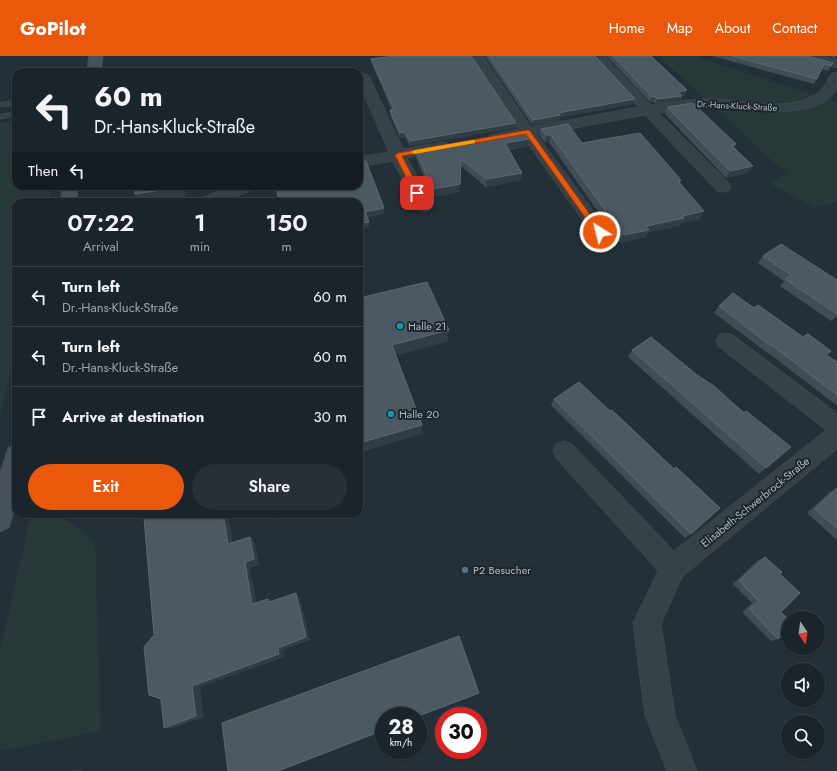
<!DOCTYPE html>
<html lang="en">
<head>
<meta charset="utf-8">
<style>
	:root { --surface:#1b242a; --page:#283036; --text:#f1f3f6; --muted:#a0a4a8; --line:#394147; --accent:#ea580c }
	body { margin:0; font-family:Jost,sans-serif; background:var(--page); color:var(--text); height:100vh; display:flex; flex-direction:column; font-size:15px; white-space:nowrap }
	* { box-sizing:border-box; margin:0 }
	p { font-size:13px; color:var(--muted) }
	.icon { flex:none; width:22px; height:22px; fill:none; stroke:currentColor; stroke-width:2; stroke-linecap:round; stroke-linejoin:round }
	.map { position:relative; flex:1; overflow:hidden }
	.details { position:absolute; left:12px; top:142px; width:351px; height:320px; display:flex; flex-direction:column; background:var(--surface); border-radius:12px; box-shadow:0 1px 3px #0004,0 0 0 1px var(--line) }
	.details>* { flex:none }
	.banner { position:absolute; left:12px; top:12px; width:351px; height:122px; border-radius:12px; box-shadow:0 1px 3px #0004,0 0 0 1px var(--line); background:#1b242a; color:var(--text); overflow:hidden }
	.needle { width:26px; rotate:167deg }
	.buttons { position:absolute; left:781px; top:555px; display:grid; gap:8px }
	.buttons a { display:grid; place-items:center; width:44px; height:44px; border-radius:50%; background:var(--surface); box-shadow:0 1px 3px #0004,0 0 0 1px var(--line); font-size:20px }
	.speed { position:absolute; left:375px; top:651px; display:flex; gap:8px; font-size:20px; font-weight:700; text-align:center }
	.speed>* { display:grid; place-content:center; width:52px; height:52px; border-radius:50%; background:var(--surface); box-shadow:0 1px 3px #0004,0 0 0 1px var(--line); line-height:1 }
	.speed small { font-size:10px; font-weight:400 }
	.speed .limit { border:6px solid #d22; background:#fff; color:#111 }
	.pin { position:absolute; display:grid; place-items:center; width:34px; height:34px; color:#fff; margin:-17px; border-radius:8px; box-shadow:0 2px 6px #0006 }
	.me { position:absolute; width:44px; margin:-22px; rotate:324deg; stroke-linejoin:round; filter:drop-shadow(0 0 3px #0008) }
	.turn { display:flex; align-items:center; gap:14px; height:84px; padding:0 16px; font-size:18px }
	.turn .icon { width:52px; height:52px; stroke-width:2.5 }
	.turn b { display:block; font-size:28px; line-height:34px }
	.then { display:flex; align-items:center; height:38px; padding:0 16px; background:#0003; gap:8px; font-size:15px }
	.eta { display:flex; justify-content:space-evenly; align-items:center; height:68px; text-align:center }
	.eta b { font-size:24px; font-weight:600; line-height:28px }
	.cta { display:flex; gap:8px; margin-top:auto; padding:8px 16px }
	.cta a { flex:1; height:46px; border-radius:24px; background:var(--accent); color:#fff; font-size:16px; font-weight:600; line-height:46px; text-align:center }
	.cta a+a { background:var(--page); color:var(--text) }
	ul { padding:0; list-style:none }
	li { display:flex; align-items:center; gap:12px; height:60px; padding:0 16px; border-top:1px solid var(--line) }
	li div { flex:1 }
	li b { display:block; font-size:15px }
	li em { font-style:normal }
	header { display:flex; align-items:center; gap:24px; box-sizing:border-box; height:56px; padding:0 20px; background:var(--accent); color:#fff }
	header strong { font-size:19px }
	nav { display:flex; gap:22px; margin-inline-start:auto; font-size:14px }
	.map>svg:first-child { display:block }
	.green { fill:#263938 }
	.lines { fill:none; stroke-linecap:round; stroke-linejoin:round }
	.lane-casing { stroke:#434d54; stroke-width:1 }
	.street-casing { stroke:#434d54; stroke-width:1 }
	.secondary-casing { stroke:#434d54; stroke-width:1 }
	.lane { fill:#374148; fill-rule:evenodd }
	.street { fill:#374148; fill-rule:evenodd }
	.secondary { fill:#46515b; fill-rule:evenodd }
	.wall { fill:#3f4d56 }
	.shaded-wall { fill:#2f3d45 }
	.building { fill:#4b5962; stroke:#5b6971 }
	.route { fill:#ea580c; stroke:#983908 }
	.slow { fill:#f59e0b }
	.culture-dot { fill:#0f9aa8; stroke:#1d262d; stroke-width:1.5 }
	.service-dot { fill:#5c6f8a; stroke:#1d262d; stroke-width:1.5 }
	.labels { text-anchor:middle; stroke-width:4; stroke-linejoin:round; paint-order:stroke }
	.far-street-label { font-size:9px; fill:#b2bcc4; stroke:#1d262d }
	.poi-label { font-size:11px; fill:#b2bcc4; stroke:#1d262d; text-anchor:start }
	.street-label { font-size:11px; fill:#b2bcc4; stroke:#1d262d }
</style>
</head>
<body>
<header>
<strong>GoPilot</strong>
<nav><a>Home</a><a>Map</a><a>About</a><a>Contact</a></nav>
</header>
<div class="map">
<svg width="837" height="715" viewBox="0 0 837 715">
	<rect width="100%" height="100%" fill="#243038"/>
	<g class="green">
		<path d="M658,0H700L702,3L837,46V146L816,152L769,127L787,118Z"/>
		<path d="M16,65V130H52L48,146H16V290L0,361V67Z"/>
		<path d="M31,458H60L95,486L101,675L0,695V595Z"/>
	</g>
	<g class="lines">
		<g class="lane-casing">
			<g id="lane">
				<path d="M16,45V49L0,51V47Z"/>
				<path d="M16,56V60L0,63V59Z"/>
			</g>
		</g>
		<g class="street-casing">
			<g id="street">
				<path d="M469,0H483L531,71L638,51L591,0H605L651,49C672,46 692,43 713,43C745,44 782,56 813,40C823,35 826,26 832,17L837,16C837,21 837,29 836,34C819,66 743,53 714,52C696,51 677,54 659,57L729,127L731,131L729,135L723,136L717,135L645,59L537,79L606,172L609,176L606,180L600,182L594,180L523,81L496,87L491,85L488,82L491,79L518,73Z"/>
				<path d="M801,0H823L837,4V12L803,3Z"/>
				<path d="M363,18L368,19L370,22L403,93L444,86L449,88L452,91L449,94L407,102L432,150L430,154L424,156L418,154L393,105L359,111V101L389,96L359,28V19Z"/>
				<path d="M231,130H254L252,134L223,146H200L202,142Z"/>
				<path d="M726,277L733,279L837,357V393L682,521L661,568L675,659L697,715H667L645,659L633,567L658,515L556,402L553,395L556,388L564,385L572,388L674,495L826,374L719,291L716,285L719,279Z"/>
			</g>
		</g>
		<g class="secondary-casing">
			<g id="secondary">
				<path d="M89,0H103L101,16H87Z"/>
				<path d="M63,130H79L76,146H60Z"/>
				<path d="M16,389V448L9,472L0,476V416L8,392Z"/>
			</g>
		</g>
		<use href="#lane" class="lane"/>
		<use href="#street" class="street"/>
		<use href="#secondary" class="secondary"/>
	</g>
	<g class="wall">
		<path d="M485,0H595L633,48L560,61L559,65L532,69Z"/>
		<path d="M607,0H651L687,34L685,39L682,40L680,45L655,48L653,45L650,46Z"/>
		<path d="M712,0H807L833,7L828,15L821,13L814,28Z"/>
		<path d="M828,0H836L835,2Z"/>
		<path d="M371,3L516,67L515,72L410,90L405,81L400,82L390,59V54H392L372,8Z"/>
		<path d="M667,51L736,88L734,92L753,110L748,117L726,122L665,58Z"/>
		<path d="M541,73L582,87L681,124L680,127L700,163L681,167L680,170L648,176L646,181L620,187L549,86L545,87L540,80Z"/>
		<path d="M529,83L528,90L509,94L522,117L521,124L486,131L461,110L459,136L433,141L416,102V95Z"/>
		<path d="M763,200L837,224V260L831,265L780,230L784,225L758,207Z"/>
		<path d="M719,250L754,252L803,281L831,295L826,299L837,306V348L836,349L767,296L765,295L714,257Z"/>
		<path d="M632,294L766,412L759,418L628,301Z"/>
		<path d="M554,343L610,355L691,478L685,482L551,349Z"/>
		<path d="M837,432V484L807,457L830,436Z"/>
		<path d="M765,501L780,518L781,556L778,583L771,585L742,556L752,547L733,528L758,504Z"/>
	</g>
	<g class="shaded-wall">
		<path d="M687,34L685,39L682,40L680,45L655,48L657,43L678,36Z"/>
		<path d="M655,40L653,45L650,46L652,41Z"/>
		<path d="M635,43L633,48L560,61L559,65L532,69L533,64L558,57Z"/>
		<path d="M516,67L515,72L410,90V85Z"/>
		<path d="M405,76V81L400,82V77Z"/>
		<path d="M546,79H551L549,86L545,87Z"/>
		<path d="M361,83V89H360L359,84Z"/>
		<path d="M529,83L528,90L504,94L505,87Z"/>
		<path d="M361,93V99L359,100V94Z"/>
		<path d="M753,110L748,117L726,122L730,115Z"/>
		<path d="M522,117L521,124L486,131L487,123Z"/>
		<path d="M460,128L459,136L433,141V133Z"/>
		<path d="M181,130H184L186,142L164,146H139L135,138Z"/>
		<path d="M384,152V158L366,162L365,156Z"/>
		<path d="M704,155L700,163L681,167L680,170L648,176L646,181L620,187L623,179L646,170L682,160Z"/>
		<path d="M369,166V171L359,173V167Z"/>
		<path d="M449,274L448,286L393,300L392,289Z"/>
		<path d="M422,369V378L359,397V387Z"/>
		<path d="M223,458H228L234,494L228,488Z"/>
		<path d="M273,458H297L277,464Z"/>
		<path d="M316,458H331L318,462Z"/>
		<path d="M250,481L255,487L259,509L250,512L258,553L252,548L245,506Z"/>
		<path d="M296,537L300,542L310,584L283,594L284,601L200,631L204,661L173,672H164L192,630L278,592Z"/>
		<path d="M479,637L476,639L418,661V660Z"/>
		<path d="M384,674L280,715H278Z"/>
		<path d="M81,713V715H72V714Z"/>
	</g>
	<g class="building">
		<path d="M394,0H471L516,67L410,85L405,76L400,77L390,54L394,53L371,3Z"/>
		<path d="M489,0H595L635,43L558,57L560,59L533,64Z"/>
		<path d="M613,0H651L687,34L678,36L682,40L657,43L655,40L652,41Z"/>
		<path d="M732,0H807L833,7L831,10L824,8L817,23Z"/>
		<path d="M693,47L736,88L731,89L753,110L730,115L667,51Z"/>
		<path d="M568,68L582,87L640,77L681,124L678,125L704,155L682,160L684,162L646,170L649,174L623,179L551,79H546L541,73Z"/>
		<path d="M524,75L529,83L505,87L522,117L487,123L461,103L460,128L433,133L416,95Z"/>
		<path d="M359,79L361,83L359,84L361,93L359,94Z"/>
		<path d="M366,105L384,152L365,156L369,166L359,167V146H279L276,130H359V106Z"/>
		<path d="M135,130H181V131L135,138Z"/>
		<path d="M781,188L837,224V258L785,223L791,219L763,200Z"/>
		<path d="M427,226L449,274L392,289L422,369L359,387V242Z"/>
		<path d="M733,237L754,252L758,249L803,281L808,278L831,295L826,299L837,306V339L773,290L770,289L719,250Z"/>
		<path d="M651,281L697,319L714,330L744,357L746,355L791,391L766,412L632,294Z"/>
		<path d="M579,326L610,355L612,354L674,413L676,411L720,452L691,478L554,343Z"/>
		<path d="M837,432V472L815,453Z"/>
		<path d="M156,458H223L228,488L250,481L254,503L245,506L252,548L268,543L269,546L296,537L306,581L278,592L279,598L192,630L196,660L164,672L161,643L149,639L144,591L154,579L144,462Z"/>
		<path d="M765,501L782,516L780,518L800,537L781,556L788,563V573L778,583L749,553L759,545L739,525Z"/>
		<path d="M459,580L479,637L418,660H384V674L278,715H228L222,667Z"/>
	</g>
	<path class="route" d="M528,74L530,75L602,175V178H597L526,78L402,100L421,137L417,139L414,137L395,99L398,97Z"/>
	<path class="slow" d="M473,84H475V87L415,98L411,96L415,94Z"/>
	<g class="culture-dot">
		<circle cx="400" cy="270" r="4"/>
		<circle cx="391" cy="358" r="4"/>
	</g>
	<circle class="service-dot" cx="465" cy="514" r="4"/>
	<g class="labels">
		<g class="far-street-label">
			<text transform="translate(737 50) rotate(3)" y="3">Dr.-Hans-Kluck-Straße</text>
		</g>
		<g class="poi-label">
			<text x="408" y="274">Halle 21</text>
			<text x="399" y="362">Halle 20</text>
			<text x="473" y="518">P2 Besucher</text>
		</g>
		<g class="street-label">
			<text transform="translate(755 446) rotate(-39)" y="4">Elisabeth-Schwerbrock-Straße</text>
		</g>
	</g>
</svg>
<div class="buttons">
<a><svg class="needle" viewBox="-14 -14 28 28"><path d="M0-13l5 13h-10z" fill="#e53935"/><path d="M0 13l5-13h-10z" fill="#a0a4a8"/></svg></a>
<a><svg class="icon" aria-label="sound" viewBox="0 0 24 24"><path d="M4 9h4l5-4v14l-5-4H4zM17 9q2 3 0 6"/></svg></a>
<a><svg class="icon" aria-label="search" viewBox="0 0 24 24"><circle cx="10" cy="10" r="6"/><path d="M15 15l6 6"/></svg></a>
</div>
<div class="speed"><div>28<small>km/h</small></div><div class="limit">30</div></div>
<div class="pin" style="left:417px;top:137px;background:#d93025"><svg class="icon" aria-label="arrive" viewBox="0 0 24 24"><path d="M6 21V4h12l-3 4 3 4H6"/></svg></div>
<svg class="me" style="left:600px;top:176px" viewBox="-20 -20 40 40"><circle r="17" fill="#ea580c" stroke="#fff" stroke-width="3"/><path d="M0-11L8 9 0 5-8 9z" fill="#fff"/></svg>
<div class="banner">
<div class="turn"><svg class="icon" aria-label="left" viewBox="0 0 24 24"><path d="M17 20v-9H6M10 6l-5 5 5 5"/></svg><div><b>60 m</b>Dr.-Hans-Kluck-Straße</div></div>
<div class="then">Then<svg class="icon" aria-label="left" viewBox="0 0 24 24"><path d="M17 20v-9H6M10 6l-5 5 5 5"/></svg></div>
</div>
<section class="details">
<div class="eta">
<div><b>07:22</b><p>Arrival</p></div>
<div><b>1</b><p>min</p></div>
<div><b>150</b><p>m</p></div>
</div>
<ul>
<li><svg class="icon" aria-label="left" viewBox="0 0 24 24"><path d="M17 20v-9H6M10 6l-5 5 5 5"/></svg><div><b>Turn left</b><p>Dr.-Hans-Kluck-Straße</p></div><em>60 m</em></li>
<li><svg class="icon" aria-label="left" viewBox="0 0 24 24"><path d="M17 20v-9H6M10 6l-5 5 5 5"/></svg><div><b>Turn left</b><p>Dr.-Hans-Kluck-Straße</p></div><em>60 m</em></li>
<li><svg class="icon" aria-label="arrive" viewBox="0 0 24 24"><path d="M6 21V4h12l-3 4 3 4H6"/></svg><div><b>Arrive at destination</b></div><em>30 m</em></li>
</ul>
<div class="cta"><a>Exit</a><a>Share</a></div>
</section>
</div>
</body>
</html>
